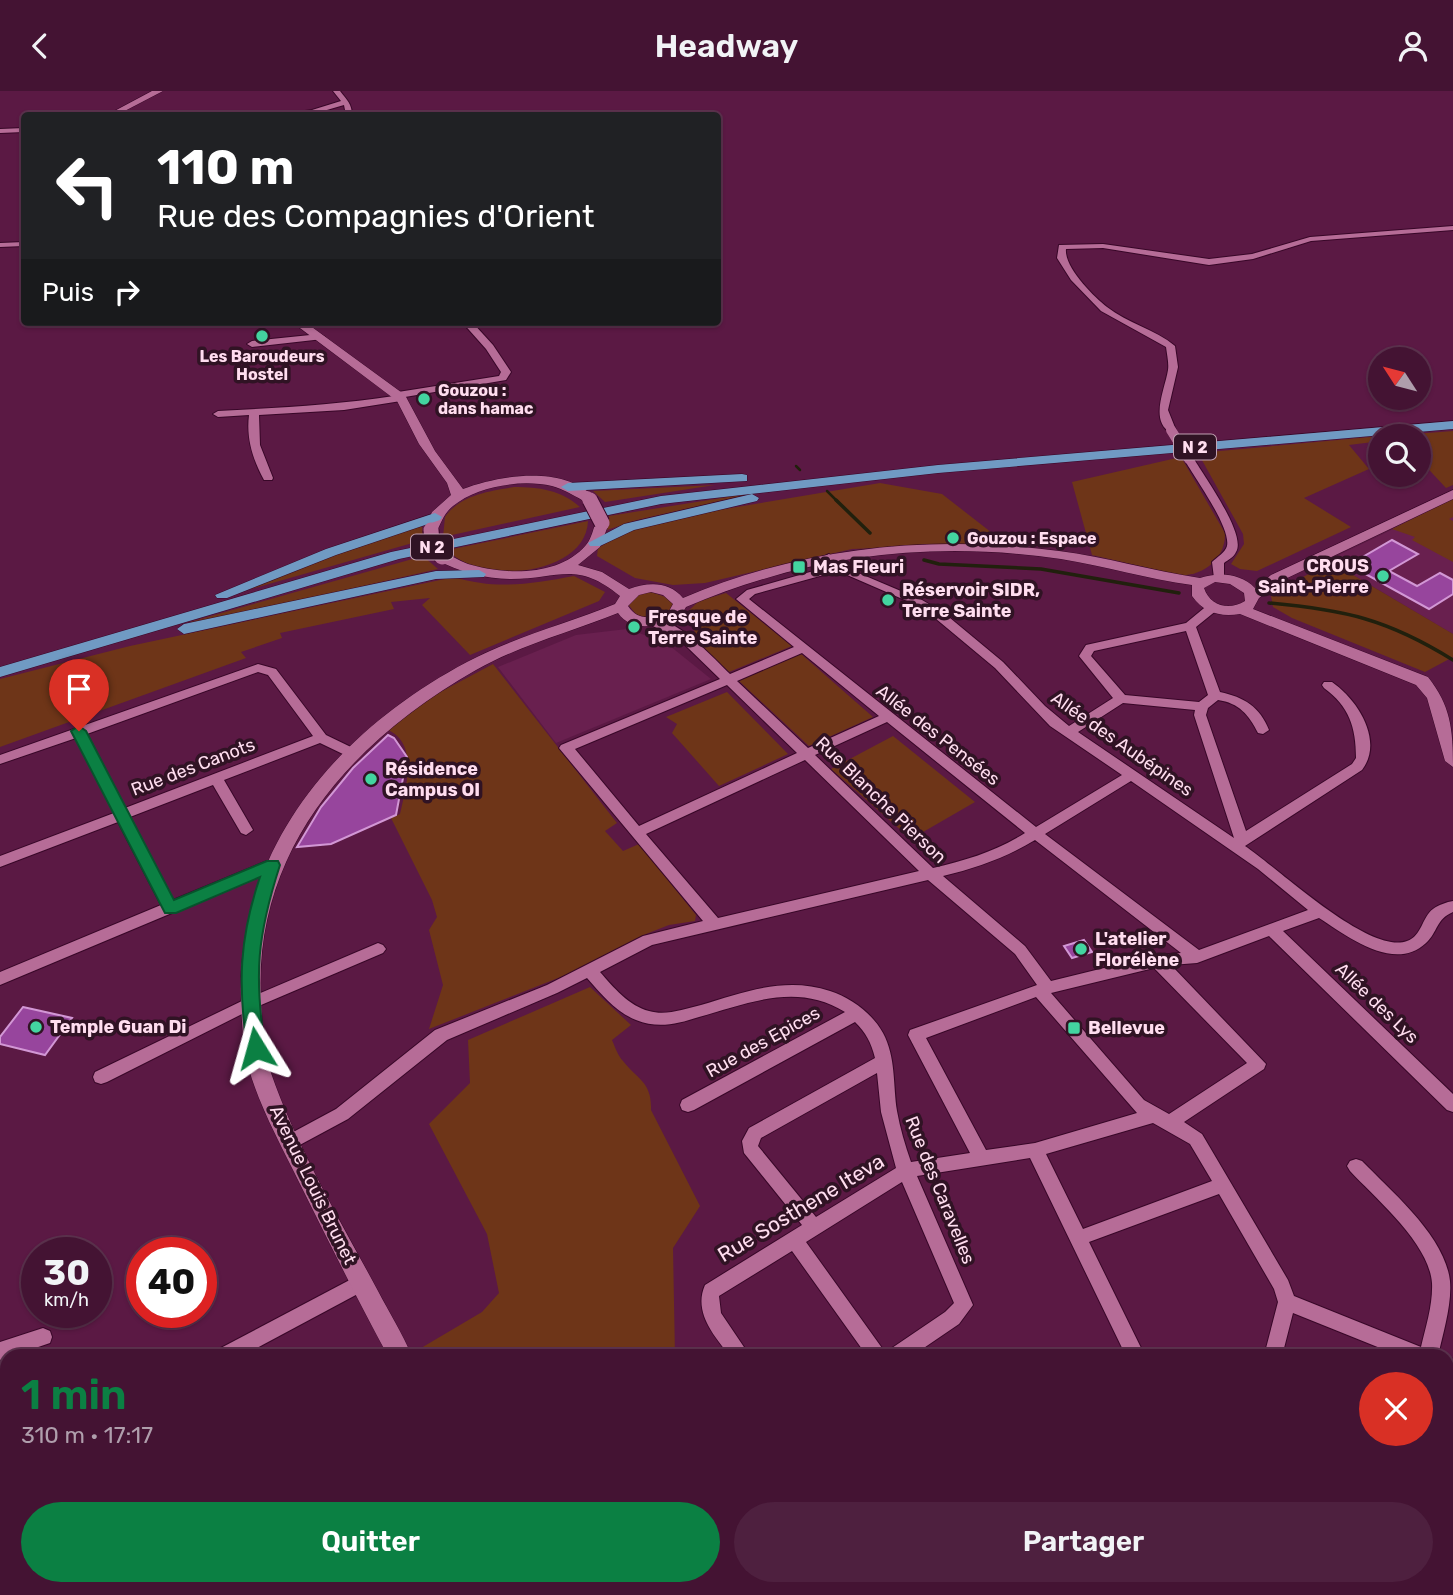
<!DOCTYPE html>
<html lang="fr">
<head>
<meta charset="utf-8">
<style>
	:root { --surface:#441333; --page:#4e203f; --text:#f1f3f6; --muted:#af9eac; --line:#5c324e; --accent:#0b8043 }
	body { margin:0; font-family:Rubik,sans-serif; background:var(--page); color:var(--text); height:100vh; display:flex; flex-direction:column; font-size:26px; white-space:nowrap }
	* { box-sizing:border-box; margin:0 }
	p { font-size:23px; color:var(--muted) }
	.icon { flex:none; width:38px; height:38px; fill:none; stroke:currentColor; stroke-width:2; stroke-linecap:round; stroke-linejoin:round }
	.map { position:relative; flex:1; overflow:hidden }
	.drawer { position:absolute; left:0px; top:1258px; width:1454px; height:247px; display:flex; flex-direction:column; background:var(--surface); border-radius:21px 21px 0 0; box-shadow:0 2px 5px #0004,0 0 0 2px var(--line) }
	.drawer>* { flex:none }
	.guide { position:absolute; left:21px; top:21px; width:700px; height:214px; border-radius:7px; box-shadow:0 2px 5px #0004,0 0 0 2px var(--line); background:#202124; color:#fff; overflow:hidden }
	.needle { width:46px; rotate:306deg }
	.buttons { position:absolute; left:1368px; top:256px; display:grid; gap:14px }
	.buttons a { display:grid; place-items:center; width:63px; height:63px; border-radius:50%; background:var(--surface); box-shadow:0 2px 5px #0004,0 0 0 2px var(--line); font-size:35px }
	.speed { position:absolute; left:21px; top:1146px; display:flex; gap:14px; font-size:35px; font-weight:700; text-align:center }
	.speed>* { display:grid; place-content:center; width:91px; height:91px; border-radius:50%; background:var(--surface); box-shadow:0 2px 5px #0004,0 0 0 2px var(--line); line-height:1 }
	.speed small { font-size:18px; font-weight:400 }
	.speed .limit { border:10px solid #d22; background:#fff; color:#111 }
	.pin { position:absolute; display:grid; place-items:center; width:60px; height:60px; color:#fff; margin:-72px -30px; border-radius:50% 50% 50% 0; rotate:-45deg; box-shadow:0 0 7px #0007 }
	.pin .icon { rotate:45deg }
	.me { position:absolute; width:77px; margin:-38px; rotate:352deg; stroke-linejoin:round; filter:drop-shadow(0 0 5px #0008) }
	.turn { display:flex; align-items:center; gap:24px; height:147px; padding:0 21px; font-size:32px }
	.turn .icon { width:91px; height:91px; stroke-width:2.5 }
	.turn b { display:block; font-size:49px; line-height:60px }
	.then { display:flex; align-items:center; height:66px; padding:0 21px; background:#0003; gap:14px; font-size:26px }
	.round { display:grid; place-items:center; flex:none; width:74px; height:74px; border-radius:37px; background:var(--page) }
	.overview { display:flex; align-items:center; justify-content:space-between; height:119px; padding:0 21px }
	h1 { font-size:42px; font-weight:600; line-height:52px; color:var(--accent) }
	.action { display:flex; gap:14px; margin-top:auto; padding:14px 21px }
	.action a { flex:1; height:80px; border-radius:42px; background:var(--accent); color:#fff; font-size:28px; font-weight:600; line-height:80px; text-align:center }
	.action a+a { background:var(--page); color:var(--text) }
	header { display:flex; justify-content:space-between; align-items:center; height:91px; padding:0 21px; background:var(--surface); font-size:32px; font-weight:600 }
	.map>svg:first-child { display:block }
	.built { fill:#69204f }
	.green { fill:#6e3518 }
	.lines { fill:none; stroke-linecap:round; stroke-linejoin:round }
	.stream-far1 { stroke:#21200d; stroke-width:2.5 }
	.stream { stroke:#21200d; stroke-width:3.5 }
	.building { fill:#97459d; stroke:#d297d5; stroke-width:2 }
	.minor-casing { stroke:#380728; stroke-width:2 }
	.tertiary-casing { stroke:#380728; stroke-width:1 }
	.primary-casing { stroke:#380728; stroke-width:1 }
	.minor { fill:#b66c97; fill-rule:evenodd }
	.tertiary { fill:#b66c97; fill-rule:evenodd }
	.primary { fill:#709ac3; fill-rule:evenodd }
	.minor-bridge-casing { stroke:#380728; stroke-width:10; stroke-linecap:butt }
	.tertiary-bridge-far1-casing { stroke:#380728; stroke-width:13; stroke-linecap:butt }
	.tertiary-bridge-casing { stroke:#380728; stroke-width:17; stroke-linecap:butt }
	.minor-bridge { stroke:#b66c97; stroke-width:10 }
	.tertiary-bridge-far1 { stroke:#b66c97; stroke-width:12 }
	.tertiary-bridge { stroke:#b66c97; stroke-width:15 }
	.route { fill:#0b8043; stroke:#07532c; stroke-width:2 }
	.poi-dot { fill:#43d4a0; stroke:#301324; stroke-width:2.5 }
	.labels { text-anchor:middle; stroke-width:7; stroke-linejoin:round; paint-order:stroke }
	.far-poi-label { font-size:16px; font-weight:bold; fill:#ffddef; stroke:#301324; text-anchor:start }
	.shield { fill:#301324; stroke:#c1a0b2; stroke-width:2 }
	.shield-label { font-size:16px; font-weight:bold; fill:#ffddef }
	.poi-label { font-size:18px; font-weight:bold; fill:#ffddef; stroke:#301324; text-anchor:start }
	.street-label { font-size:18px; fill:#ffddef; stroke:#301324 }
	.near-street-label { font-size:21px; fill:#ffddef; stroke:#301324 }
</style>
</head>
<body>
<header><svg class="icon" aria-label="back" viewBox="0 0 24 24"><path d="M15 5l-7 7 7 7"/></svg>Headway<svg class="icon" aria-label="person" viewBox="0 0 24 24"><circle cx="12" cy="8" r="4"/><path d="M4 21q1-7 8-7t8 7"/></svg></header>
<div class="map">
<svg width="1453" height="1504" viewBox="0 0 1453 1504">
	<rect width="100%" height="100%" fill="#5b1944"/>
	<g class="built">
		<path d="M1453,408V543L1328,469L1383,443Z"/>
		<path d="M627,538L665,551L711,588L556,652L498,576L576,544Z"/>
	</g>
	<g class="green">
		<path d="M1453,340V394L1446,397L1419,368V345H1388Z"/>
		<path d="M1381,345V350L1349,354L1369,378L1304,407L1351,436L1257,480L1240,478L1231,473L1244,453L1243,443L1198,362Z"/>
		<path d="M1181,366L1225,442C1226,468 1202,486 1179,484L1092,464L1072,391Z"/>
		<path d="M880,392L942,403L1005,452L852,458L705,492L673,494L635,487L597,465L598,457L625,441L719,419Z"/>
		<path d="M715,394L605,411L593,400Z"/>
		<path d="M514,396C539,396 561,399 580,416L443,446L445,426C460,404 489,400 514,396Z"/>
		<path d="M759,401L637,429L607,439L609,425Z"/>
		<path d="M1453,408V426L1449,428L1453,430V471L1412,449L1415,446L1392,438Z"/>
		<path d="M588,430C586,485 479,495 448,459Z"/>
		<path d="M422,433L423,449L230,504L357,455Z"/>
		<path d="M423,465L438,478L191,534L190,531Z"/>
		<path d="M1331,471L1453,543V566L1425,581L1292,527L1273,516L1271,505L1275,501Z"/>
		<path d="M574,485L605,501L599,510L470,564L422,514L430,507L391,511L394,518L280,542L282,547L241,561L246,567L0,656V588L130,555L454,486C496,499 531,493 574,485Z"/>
		<path d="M652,501L673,509L674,517L663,527L638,526L628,513L639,503Z"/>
		<path d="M726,502L792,555L729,581L703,556L685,523L699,510Z"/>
		<path d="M800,562L873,626L809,655L738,589Z"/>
		<path d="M493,573L617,732L605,740L623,760L639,753L696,824L695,830L669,834L646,843L576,880L429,938L443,894L429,839L437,826L432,809L391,727L400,723C406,696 419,653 388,639L433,605Z"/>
		<path d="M727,601L788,663L719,695L672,642L677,633L666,626Z"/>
		<path d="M893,645L975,711L911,748L831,678Z"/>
		<path d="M590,896L631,934L612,949C615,956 618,965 623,970C638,989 652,991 651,1019L700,1115L673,1157L675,1265H419L416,1260L482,1221L499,1202L487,1143L429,1033L470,992L468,949Z"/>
		<path d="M0,1285H7V1374L0,1377Z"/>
		<path d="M544,1498H718L721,1503L775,1498V1504H547Z"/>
	</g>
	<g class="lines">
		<g class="stream-far1">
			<path d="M796,375L800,379"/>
			<path d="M827,400L838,411"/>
		</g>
		<g class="stream">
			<path d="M836,409L870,442"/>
			<path d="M924,469L939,473L1041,478L1179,502"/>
			<path d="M1269,512C1345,519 1387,528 1453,569"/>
		</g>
	</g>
	<g class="building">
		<path d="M1392,449L1418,463L1389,480L1417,495L1440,482L1453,489V503L1429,518L1349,474Z"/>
		<path d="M388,644L394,647L407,666L396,724L331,753L297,756L321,716L353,677Z"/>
		<path d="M1084,849L1092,861L1072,867L1064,855Z"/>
		<path d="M23,916L72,927L45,964L0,953V946Z"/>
	</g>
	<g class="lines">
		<g class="minor-casing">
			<g id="minor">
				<path d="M333,0H340C347,9 352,13 352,24H346L344,14L313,23L277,24L312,19L341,10Z"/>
				<path d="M24,37V41L0,42V38Z"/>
				<path d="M1453,135V139L1311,150L1253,168L1209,174L1103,157L1066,158C1064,176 1093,205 1107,216C1127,232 1155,238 1175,255L1178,276L1168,319L1176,339L1171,342C1149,330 1165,298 1168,279C1169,272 1167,264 1166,256L1101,220L1071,189L1057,167L1059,154L1103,153L1209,168L1252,163L1310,146Z"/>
				<path d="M24,151V155L0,156V152Z"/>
				<path d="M462,231H472L493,254L511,281L506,289L405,306L404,309L401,310L344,319L259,324L260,354L273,387L272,389H264C253,369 246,348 249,324L218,326L213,323L218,320C277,317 335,314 394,305L395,302L398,301L499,285L501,281L486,258Z"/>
				<path d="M320,243L325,246L323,248L252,256L247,253L252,250Z"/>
				<path d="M1189,365L1194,368C1204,385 1247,444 1236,461C1234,466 1228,469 1224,472V489L1220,490L1214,487L1212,471C1217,466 1225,462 1227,455C1231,436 1194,386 1184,368Z"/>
				<path d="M829,463L849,478L922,509L944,522L1003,571L1045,615L1069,635L1113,607L1079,565L1086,554L1186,532L1209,513H1217V519L1196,536L1220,601C1244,606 1260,616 1269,639L1263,643L1258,642C1249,624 1239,612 1218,609L1208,617L1206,624L1246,740L1352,673L1356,667C1356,636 1349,615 1324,597L1322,594L1324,591H1332C1358,609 1384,650 1362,679L1245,755C1278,777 1369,864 1407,850C1422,845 1422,826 1433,818C1438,814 1447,811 1453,810V821C1436,828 1438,841 1426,852C1394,882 1347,845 1319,827L1283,840L1453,1003V1021L1447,1019L1269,845L1197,872L1171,874L1266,973L1264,978L1184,1031L1202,1043L1288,1189L1294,1205L1421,1256C1426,1235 1433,1213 1432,1192C1429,1152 1376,1108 1350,1080L1347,1075L1350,1070L1356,1068L1362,1070C1392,1101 1445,1145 1450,1190C1452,1214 1443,1242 1438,1265H1400L1293,1222L1282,1265H1264L1278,1211L1274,1198L1219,1103L1089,1151L1145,1265H1126L1030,1067L917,1085L973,1214L959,1233L912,1265H867L792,1160L719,1205L721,1222L750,1265H730C714,1245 693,1221 705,1194L802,1134L744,1062L742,1050L749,1037L875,967C871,951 866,942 855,931L694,1019L688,1021L682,1019L680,1014L682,1009L845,921C797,891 749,912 699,926C677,933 658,938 636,929C616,921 601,903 587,887L557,902L447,949L348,1028L296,1056L290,1058L284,1056L282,1051L284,1046L336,1018L435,939L547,894L643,845L703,830L559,657L561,654L720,588L683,552L653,535V529C677,526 714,568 730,583L794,556L736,508L747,499L831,475L823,466ZM838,480L914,513L935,527L995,577L1050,635L1122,684L1036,736L749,508L755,503ZM1186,540L1208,604L1199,611L1125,604L1091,565L1094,560ZM802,562L879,625L808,657L737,590ZM727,594L797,662L639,735L575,658ZM1123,612L1195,619L1194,624L1234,747L1078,641ZM887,631L1025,742C996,760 967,769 933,777L815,664ZM805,669L919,780L718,827L646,743ZM1131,690L1258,778L1308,819L1199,859L1045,743ZM1035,749L1181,862L1157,864L1051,890L1025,855L943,785C976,777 1005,767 1035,749ZM928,789L1015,863L1037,894L910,939L908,944L970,1062L911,1071C905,1054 900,1037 897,1020C893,994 896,966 883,942C872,922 851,907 830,900C786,885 744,901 701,914C684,918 666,925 649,920C629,915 613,896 600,881L652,854ZM1154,877L1247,972L1169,1023L1144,1009L1051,902ZM1036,906L1137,1022L1035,1052L986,1059L926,947ZM877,982L881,1021L896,1077L816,1126L758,1055L761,1047ZM1153,1032L1190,1053L1212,1090L1083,1138L1046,1063ZM902,1091L954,1212L945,1221L889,1259L887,1264L806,1151Z"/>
				<path d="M258,573L276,578L326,644L355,658L357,661L355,664H345L320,652L224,689L253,739L246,744L241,742L213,694L130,726L173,809L267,770H277L279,774L277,778L0,894V881L161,814L118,731L0,776V765L114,722L76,647L0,673V664ZM258,581L268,584L313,645L125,717L87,643Z"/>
				<path d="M378,852L383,854L386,858L383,862L254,917L107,991L101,993L95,991L93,986L95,981L244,909Z"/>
				<path d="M361,1183L367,1186L370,1192L367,1198L242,1265H215L217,1259Z"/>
				<path d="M43,1237L50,1240L52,1246L50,1252L0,1269V1251Z"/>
				<path d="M1447,1266L1453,1268V1287L1447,1285Z"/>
				<path d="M382,1498H404L406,1504H384Z"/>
				<path d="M655,1498H677L678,1504H656Z"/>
				<path d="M789,1498H815L812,1504H786Z"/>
				<path d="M993,1498H1018L1021,1504H996Z"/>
				<path d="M1262,1498H1284L1287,1504H1265Z"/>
				<path d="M1380,1498H1402L1400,1504H1378Z"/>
			</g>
		</g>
		<g class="tertiary-casing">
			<g id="tertiary">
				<path d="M152,0H163L117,24H107Z"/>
				<path d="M292,231H305L405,304L435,360L463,398C501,384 562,374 594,406L587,410L582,409C573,404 563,398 552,395C522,388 477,395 453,415C444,422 441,432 436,442H426L424,439L432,421L451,404L447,392L419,353L397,310Z"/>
				<path d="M1453,399V408L1281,490L1259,507L1253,518L1428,586C1451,615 1453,639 1453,676L1445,670L1427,607L1416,594L1240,523C1220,526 1204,522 1192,505V494C1148,488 1105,475 1061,468C930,449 808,464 686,516L679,528C659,534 633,543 618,522C571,541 520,554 476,579C352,650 253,758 261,909C262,933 263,959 271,982C297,1057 340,1129 378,1200C389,1221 402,1242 412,1265H388C357,1208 328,1149 299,1091C281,1054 259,1015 248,975C243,955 242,933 241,912C235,758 337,640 467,571C514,546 566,533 615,513L620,505C576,469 559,488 511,488C485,488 460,481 437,469V463C448,461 457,469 468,473C504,484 559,486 586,454C592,447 593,437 597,429L602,428L609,432L600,456L578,474L602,481L629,498C648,491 669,490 683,507C803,456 930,443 1059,460C1106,466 1153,480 1200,487C1219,481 1240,482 1255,497L1271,484ZM1215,491L1230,493L1244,502L1245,510C1229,520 1210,515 1204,497ZM651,501L663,504L673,513L668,522C651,526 639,531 628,515L639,504Z"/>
				<path d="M509,1498H536L538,1504H511Z"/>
			</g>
		</g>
		<g class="primary-casing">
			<g id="primary">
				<path d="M1453,330V338L938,382L661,413L399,468L0,586V576L391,461L661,405L938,374Z"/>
				<path d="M742,383L747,384V390L568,400L561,396L568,392Z"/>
				<path d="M752,403L759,407L757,410L634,439L600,455H590L588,452L624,433Z"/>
				<path d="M435,422L442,426L440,429L336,464L227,507H217L215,504L326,458Z"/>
				<path d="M479,479L486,483L484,486L436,488L184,543L177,538L184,533L436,480Z"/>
			</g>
		</g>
		<use href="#minor" class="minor"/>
		<use href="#tertiary" class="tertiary"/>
		<use href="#primary" class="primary"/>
		<g class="minor-bridge-casing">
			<path id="minor-bridge" d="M1171,339L1189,368"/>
		</g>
		<g class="tertiary-bridge-far1-casing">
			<path id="tertiary-bridge-far1" d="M587,406L592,411"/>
		</g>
		<g class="tertiary-bridge-casing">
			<g id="tertiary-bridge">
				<path d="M590,409L602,432"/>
				<path d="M431,439L432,451L442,466"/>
			</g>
		</g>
		<use href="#minor-bridge" class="minor-bridge"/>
		<use href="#tertiary-bridge-far1" class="tertiary-bridge-far1"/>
		<use href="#tertiary-bridge" class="tertiary-bridge"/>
	</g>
	<path class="route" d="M79,635L86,640L174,809L267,770H278L280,774C257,845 254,884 265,957L262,963L256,965L247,957C238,893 239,848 260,786L176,822H165L71,640Z"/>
	<g class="poi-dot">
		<circle cx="262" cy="245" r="7"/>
		<circle cx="424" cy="308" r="7"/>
		<circle cx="953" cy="447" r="7"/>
		<rect x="792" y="469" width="14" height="14" rx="3.5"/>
		<circle cx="1383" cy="485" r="7"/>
		<circle cx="888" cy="509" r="7"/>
		<circle cx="634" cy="536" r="7"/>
		<circle cx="371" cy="688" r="7"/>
		<circle cx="1081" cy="858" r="7"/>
		<circle cx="36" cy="936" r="7"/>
		<rect x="1067" y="930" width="14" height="14" rx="3.5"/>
	</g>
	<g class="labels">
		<g class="far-poi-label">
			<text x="262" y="271" text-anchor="middle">Les Baroudeurs<tspan x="262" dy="18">Hostel</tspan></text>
			<text x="438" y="305">Gouzou :<tspan x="438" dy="18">dans hamac</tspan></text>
			<text x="967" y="453">Gouzou : Espace</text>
		</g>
		<g class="shield">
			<rect x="1174" y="343.5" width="42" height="25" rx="5"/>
			<rect x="411" y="443.5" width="42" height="25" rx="5"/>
		</g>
		<g class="shield-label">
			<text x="1195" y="362">N 2</text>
			<text x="432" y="462">N 2</text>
		</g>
		<g class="poi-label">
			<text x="1369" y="481" text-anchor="end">CROUS<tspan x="1369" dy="21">Saint-Pierre</tspan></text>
			<text x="813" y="482">Mas Fleuri</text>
			<text x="902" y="505">Réservoir SIDR,<tspan x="902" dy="21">Terre Sainte</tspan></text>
			<text x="648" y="532">Fresque de<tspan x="648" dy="21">Terre Sainte</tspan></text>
			<text x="385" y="684">Résidence<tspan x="385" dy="21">Campus OI</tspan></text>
			<text x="1095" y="854">L'atelier<tspan x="1095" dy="21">Florélène</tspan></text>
			<text x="50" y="942">Temple Guan Di</text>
			<text x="1088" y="943">Bellevue</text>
		</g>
		<g class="street-label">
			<text transform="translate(938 644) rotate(38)" y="6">Allée des Pensées</text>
			<text transform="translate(1122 653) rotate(35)" y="6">Allée des Aubépines</text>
			<text transform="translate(193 676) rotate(-21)" y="6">Rue des Canots</text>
			<text transform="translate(881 709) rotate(44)" y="6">Rue Blanche Pierson</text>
			<text transform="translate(1377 912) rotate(44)" y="6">Allée des Lys</text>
			<text transform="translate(763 951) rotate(-29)" y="6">Rue des Epices</text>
			<text transform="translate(313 1094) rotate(64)" y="6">Avenue Louis Brunet</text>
			<text transform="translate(940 1099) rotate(68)" y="6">Rue des Caravelles</text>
		</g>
		<g class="near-street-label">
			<text transform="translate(801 1117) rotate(-31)" y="7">Rue Sosthene Iteva</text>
		</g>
	</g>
</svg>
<div class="buttons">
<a><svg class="needle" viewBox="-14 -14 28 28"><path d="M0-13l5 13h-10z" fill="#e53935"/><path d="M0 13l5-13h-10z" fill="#af9eac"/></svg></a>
<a><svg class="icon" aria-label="search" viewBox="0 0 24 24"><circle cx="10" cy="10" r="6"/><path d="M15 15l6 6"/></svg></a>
</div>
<div class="speed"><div>30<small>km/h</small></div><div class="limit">40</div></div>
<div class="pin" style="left:79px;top:640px;background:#d93025"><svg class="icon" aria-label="arrive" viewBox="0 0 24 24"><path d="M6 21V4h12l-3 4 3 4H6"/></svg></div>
<svg class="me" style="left:256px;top:957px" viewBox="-20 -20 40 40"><path d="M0-17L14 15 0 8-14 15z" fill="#0b8043" stroke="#fff" stroke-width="4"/></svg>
<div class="guide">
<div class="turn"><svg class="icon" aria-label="left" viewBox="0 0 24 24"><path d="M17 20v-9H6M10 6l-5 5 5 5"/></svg><div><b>110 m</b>Rue des Compagnies d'Orient</div></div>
<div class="then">Puis<svg class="icon" aria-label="right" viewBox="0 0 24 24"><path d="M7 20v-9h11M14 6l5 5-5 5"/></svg></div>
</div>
<section class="drawer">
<div class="overview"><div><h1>1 min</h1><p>310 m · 17:17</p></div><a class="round" style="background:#d93025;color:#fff"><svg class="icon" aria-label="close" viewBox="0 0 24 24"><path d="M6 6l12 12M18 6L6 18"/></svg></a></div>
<div class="action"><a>Quitter</a><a>Partager</a></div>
</section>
</div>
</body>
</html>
